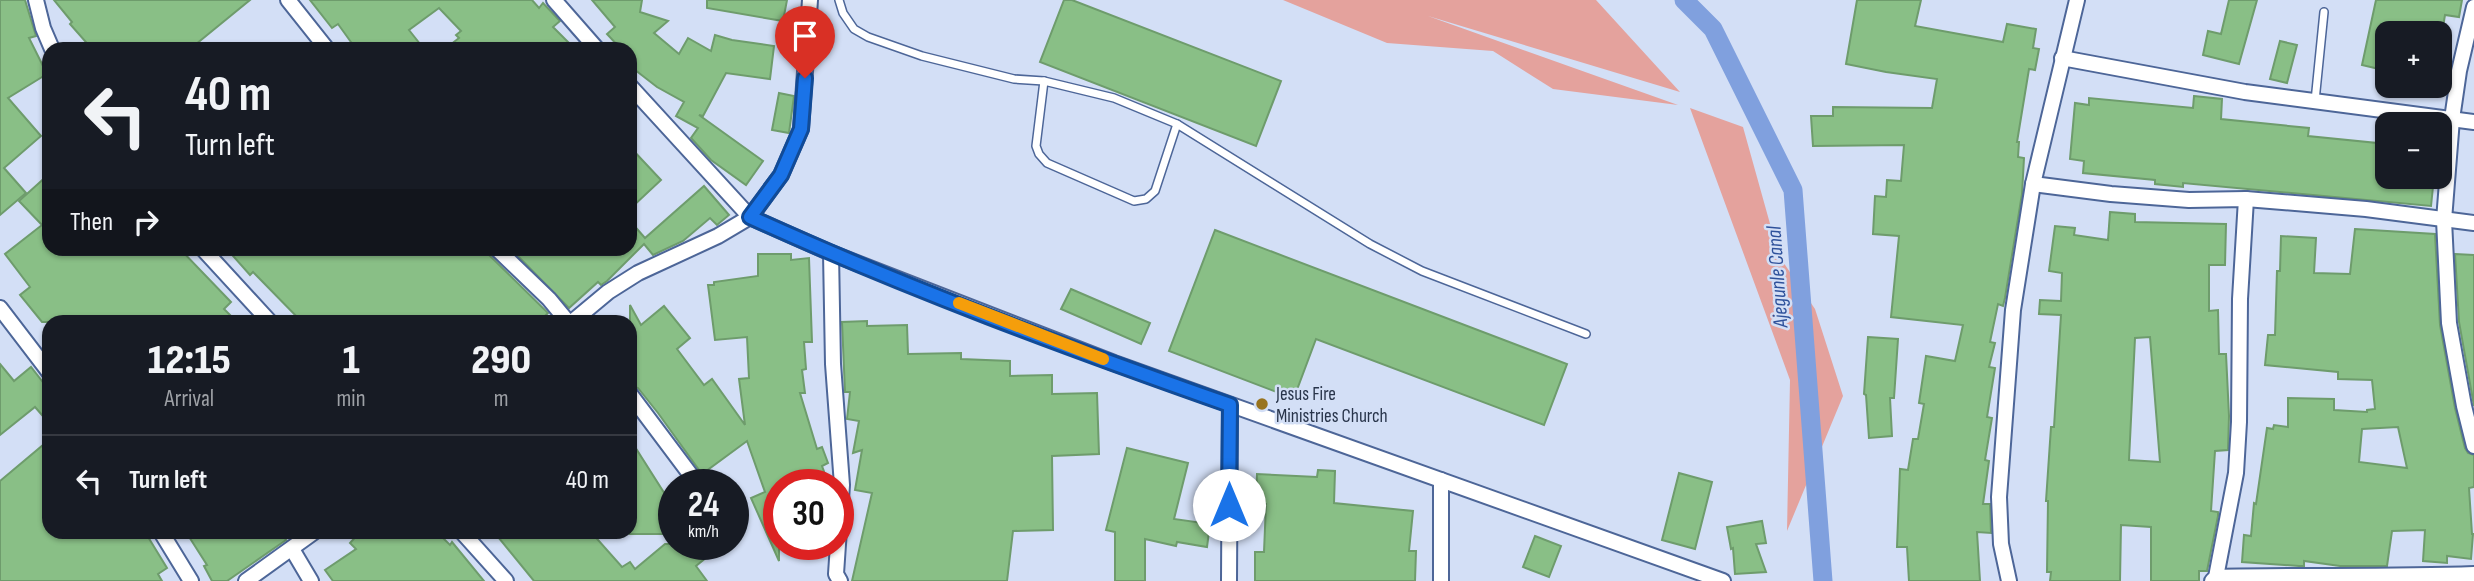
<!DOCTYPE html>
<html lang="en">
<head>
<meta charset="utf-8">
<style>
	:root { --surface:#171b24; --page:#20242c; --text:#f1f3f6; --muted:#9ea1a6; --line:#363941 }
	body { margin:0; font-family:"Sofia Sans Condensed",sans-serif; background:var(--page); color:var(--text); height:100vh; display:flex; flex-direction:column; font-size:26px; white-space:nowrap }
	* { box-sizing:border-box; margin:0 }
	p { font-size:23px; color:var(--muted) }
	.icon { flex:none; width:38px; height:38px; fill:none; stroke:currentColor; stroke-width:2; stroke-linecap:round; stroke-linejoin:round }
	.map { position:relative; flex:1; overflow:hidden }
	.panel { position:absolute; left:42px; top:315px; width:595px; height:224px; display:flex; flex-direction:column; background:var(--surface); border-radius:21px; box-shadow:0 2px 5px #0004 }
	.panel>* { flex:none }
	.hud { position:absolute; left:42px; top:42px; width:595px; height:214px; border-radius:21px; box-shadow:0 2px 5px #0004; background:#171b24; color:var(--text); overflow:hidden }
	.buttons { position:absolute; left:2375px; top:21px; display:grid; gap:14px }
	.buttons a { display:grid; place-items:center; width:77px; height:77px; border-radius:14px; background:var(--surface); box-shadow:0 2px 5px #0004; font-size:35px }
	.speed { position:absolute; left:658px; top:469px; display:flex; gap:14px; font-size:35px; font-weight:700; text-align:center }
	.speed>* { display:grid; place-content:center; width:91px; height:91px; border-radius:50%; background:var(--surface); box-shadow:0 2px 5px #0004; line-height:1 }
	.speed small { font-size:18px; font-weight:400 }
	.speed .limit { border:10px solid #d22; background:#fff; color:#111 }
	.pin { position:absolute; display:grid; place-items:center; width:60px; height:60px; color:#fff; margin:-72px -30px; border-radius:50% 50% 50% 0; rotate:-45deg; box-shadow:0 0 7px #0007 }
	.pin .icon { rotate:45deg }
	.me { position:absolute; width:77px; margin:-38px; rotate:0deg; stroke-linejoin:round; filter:drop-shadow(0 0 5px #0008) }
	.turn { display:flex; align-items:center; gap:24px; height:147px; padding:0 28px; font-size:32px }
	.turn .icon { width:91px; height:91px; stroke-width:2.5 }
	.turn b { display:block; font-size:49px; line-height:60px }
	.then { display:flex; align-items:center; height:66px; padding:0 28px; background:#0003; gap:14px; font-size:26px }
	.eta { display:flex; justify-content:space-evenly; align-items:center; height:119px; text-align:center }
	.eta b { font-size:42px; font-weight:800; line-height:49px }
	ul { padding:0; list-style:none }
	li { display:flex; align-items:center; gap:21px; height:91px; padding:0 28px; border-top:2px solid var(--line) }
	li div { flex:1 }
	li b { display:block; font-size:26px }
	li em { font-style:normal }
	.map>svg:first-child { display:block }
	.green { fill:#e4a29d }
	.lines { fill:none; stroke-linecap:round; stroke-linejoin:round }
	.canal { stroke:#80a0de; stroke-width:19 }
	.building { fill:#89bf86; stroke:#6e9c6c; stroke-width:2; fill-rule:evenodd }
	.lane-casing { stroke:#4d6698; stroke-width:10 }
	.street-casing { stroke:#4d6698; stroke-width:18 }
	.lane { stroke:#fff; stroke-width:7 }
	.street { stroke:#fff; stroke-width:14 }
	.route-casing { stroke:#114b97; stroke-width:18 }
	.route { stroke:#1a73e8; stroke-width:12 }
	.slow { stroke:#f59e0b; stroke-width:12 }
	.poi-dot { fill:#98731e; stroke:#d3dff6; stroke-width:2.5 }
	.labels { text-anchor:middle; stroke-width:5; stroke-linejoin:round; paint-order:stroke }
	.poi-label { font-size:19px; fill:#28344a; stroke:#d3dff6; text-anchor:start }
	.water-label { font-size:21px; font-style:italic; fill:#2e519b; stroke:#d3dff6 }
</style>
</head>
<body>
<div class="map">
<svg width="2474" height="581" viewBox="0 0 2474 581">
	<rect width="100%" height="100%" fill="#d3dff6"/>
	<g class="green">
		<path d="M1283,0H1596L1680,92L1428,16L1678,105L1553,89L1493,51L1387,43Z"/>
		<path d="M1690,108L1743,127L1779,256L1815,309L1843,396L1787,531L1790,380Z"/>
	</g>
	<g class="lines">
		<path class="canal" d="M1684,0L1713,29L1793,190L1823,581"/>
	</g>
	<g class="building">
		<path d="M0,0H25L36,36L29,38L47,74L8,98L41,136L4,168L26,193L0,215Z"/>
		<path d="M54,0H250L190,49H92L70,24L72,22Z"/>
		<path d="M310,0H532L539,8L543,3L560,21L553,27L575,49H445L459,38L456,35L461,31L439,8L409,30L424,49H356L338,24L332,28Z"/>
		<path d="M592,0H642L640,12L668,21L654,33L679,54L688,38L711,51L715,35L732,40L774,46L770,79L726,73L703,116L699,115L763,161L746,185L711,160L691,138L698,128L676,116L684,102L657,87L630,66V49H621L607,34L615,27Z"/>
		<path d="M707,0H787L783,21L707,8Z"/>
		<path d="M1064,0H1072L1281,81L1256,146L1040,62Z"/>
		<path d="M1857,0H1921L1915,26L2003,42L2007,24L2036,29L2033,48L2039,49L2035,70L2029,69L2017,142H2019L2018,157L2024,158L2022,194L2005,298L2003,306L1998,304L1990,342L1995,343L1989,367L1995,368L1987,417L1992,418L1985,460L1989,461L1983,504H1990L1991,533L1977,532L1980,581H1909L1907,547H1897L1900,469L1908,470L1913,439H1918L1924,404L1919,403L1926,356L1955,361L1963,325L1891,317L1899,236L1873,234L1875,196L1886,197L1887,180L1901,181L1904,145L1813,146L1811,116H1833V107L1932,108L1937,79L1886,72L1846,64Z"/>
		<path d="M2229,0H2257L2239,64L2203,55L2208,31L2221,34Z"/>
		<path d="M2376,0H2462L2459,17L2445,15L2442,33H2387L2379,69L2362,65Z"/>
		<path d="M2280,41L2297,45L2287,83L2270,79Z"/>
		<path d="M779,93L794,96L789,133L772,130Z"/>
		<path d="M2194,96L2222,99L2221,119L2309,128L2308,136L2387,144V177H2434L2431,206L2183,183V187L2155,184V180L2083,173L2084,161L2070,159L2075,103L2089,105V98L2193,108Z"/>
		<path d="M630,147L661,180L630,209Z"/>
		<path d="M49,174V248H179L231,302L224,309L237,322H42L20,295L30,287L5,254L42,225L19,201Z"/>
		<path d="M704,186L729,215L717,225L710,218L683,241L653,255L644,244L607,281L601,285L598,282L569,308L510,248H630V221L645,238Z"/>
		<path d="M2110,212L2135,214V222L2226,224L2225,265H2209V311L2218,310L2219,354H2226L2229,416L2228,450L2215,451L2211,511L2218,512V516L2207,571H2199V581H2151V527L2121,525L2120,581H2050L2051,572H2047L2048,501H2046L2051,427H2054L2061,315L2039,314L2040,300L2061,301L2062,273L2049,271L2055,226L2075,228L2074,235L2108,240ZM2150,337L2160,462L2129,460L2135,338Z"/>
		<path d="M2355,229L2435,234L2440,325L2455,408L2465,448L2468,453L2474,455V487L2469,488L2472,534H2473L2471,559L2447,556V563L2423,561L2425,530L2392,531L2387,566H2340L2304,561V566H2299L2242,562L2244,535L2251,536L2254,503L2256,504L2267,428L2273,429L2274,425L2288,427V398L2334,399V410L2367,412V410L2375,409L2372,380L2338,379V372L2265,365L2268,335H2275L2277,271H2280L2281,236L2316,238L2314,273L2350,274ZM2398,427L2407,468L2359,462L2362,429Z"/>
		<path d="M1215,230L1567,364L1544,425L1316,339L1295,395L1288,393L1287,396L1169,351Z"/>
		<path d="M226,248H487L489,255L548,313L539,322H302L253,272L250,275Z"/>
		<path d="M758,254H791V260L809,258L812,342H804L806,369L802,370L805,393H800L817,449L822,447L828,463L822,466L829,485H779V561L751,498L765,492L747,441L702,474L658,413L638,388L630,385V305L641,325L664,306L690,338L677,349L704,385L712,379L745,425L739,379L749,378L747,337L715,340L708,285H714V282L758,276Z"/>
		<path d="M2455,254L2474,255V406L2459,322Z"/>
		<path d="M1071,289L1150,323L1141,344L1061,309Z"/>
		<path d="M867,321V326L907,325L908,354L961,353V359L1010,361V376L1052,375V394L1097,393L1099,454L1052,456L1053,530L1013,531L1007,581H852L872,493L855,490L862,450L853,453L859,421L847,419L850,392H845L842,322Z"/>
		<path d="M1868,337L1898,339L1894,398H1890L1892,436L1869,438L1866,395L1864,394Z"/>
		<path d="M0,364L14,381L31,367L49,390V423L35,407L0,435Z"/>
		<path d="M630,439L663,491L674,501V534H630Z"/>
		<path d="M49,440V532H145L167,568L158,574L162,581H0V481Z"/>
		<path d="M1127,448L1188,463L1174,519L1210,524L1207,547L1177,542L1176,546L1145,539V581H1115V532L1106,530Z"/>
		<path d="M1318,470L1335,471L1334,503L1413,511L1409,551H1416L1415,581H1255V552H1264L1266,504H1256L1257,474L1317,477Z"/>
		<path d="M1679,473L1712,482L1695,549L1662,540Z"/>
		<path d="M1762,521L1766,543L1756,544L1766,572L1735,574L1733,548L1731,549L1727,527Z"/>
		<path d="M186,532H282L286,540L227,581H212L204,566L207,565Z"/>
		<path d="M360,532H437L450,545L452,542L484,581H333L325,570L356,549L350,543Z"/>
		<path d="M494,532H591L622,567L630,562L635,569L665,544H723L696,566L707,581H534Z"/>
		<path d="M1535,536L1561,546L1549,577L1523,567Z"/>
	</g>
	<g class="lines">
		<g class="lane-casing">
			<g id="lane">
				<path d="M839,0L843,13L854,29L868,37L922,56L1014,79L1044,81L1114,98L1177,124L1370,244L1422,271L1586,334"/>
				<path d="M1044,81L1036,146L1039,154L1047,163L1134,201L1146,199L1155,191L1177,124"/>
				<path d="M2315,101L2324,12"/>
			</g>
		</g>
		<g class="street-casing">
			<g id="street">
				<path d="M36,0L43,28L52,49"/>
				<path d="M288,0L327,49"/>
				<path d="M554,0L597,49"/>
				<path d="M2474,7L2459,71L2452,119L2444,220L2449,323L2464,406L2474,446"/>
				<path d="M2062,58L2245,92L2474,122"/>
				<path d="M630,86L750,217L831,253L1114,363L1723,581"/>
				<path d="M2033,184L2111,194L2189,200L2246,199L2366,209L2474,223"/>
				<path d="M202,248L270,322"/>
				<path d="M496,248L549,299L568,322"/>
				<path d="M831,253L833,364L842,485L836,574L840,581"/>
				<path d="M0,308L49,372"/>
				<path d="M572,322L608,292L638,273L718,236L750,217L781,175L801,129L810,0"/>
				<path d="M630,394L693,478"/>
				<path d="M1441,480V581"/>
				<path d="M161,532L191,581"/>
				<path d="M462,532L506,581"/>
				<path d="M292,549L311,581"/>
				<path d="M2216,577C2302,575 2388,577 2474,574"/>
				<path d="M246,581L314,532"/>
				<path d="M1229,581L1230,405"/>
				<path d="M2009,581L2001,544L1999,497L2013,310L2033,184L2077,0"/>
				<path d="M2212,581L2216,577L2236,473L2239,422L2240,299L2246,199"/>
			</g>
		</g>
		<use href="#lane" class="lane"/>
		<use href="#street" class="street"/>
	</g>
	<g class="lines">
		<g class="route-casing">
			<path id="route" d="M805,78L801,129L781,175L750,217C906,288 1068,348 1230,405L1229,505"/>
		</g>
		<use href="#route" class="route"/>
		<path class="slow" d="M959,303L1103,359"/>
	</g>
	<circle class="poi-dot" cx="1262" cy="404" r="7"/>
	<g class="labels">
		<g class="poi-label">
			<text x="1276" y="400">Jesus Fire<tspan x="1276" dy="22">Ministries Church</tspan></text>
		</g>
		<g class="water-label">
			<text transform="translate(1777 277) rotate(-94)" y="7">Ajegunle Canal</text>
		</g>
	</g>
</svg>
<div class="buttons">
<a>+</a>
<a>−</a>
</div>
<div class="speed"><div>24<small>km/h</small></div><div class="limit">30</div></div>
<div class="pin" style="left:805px;top:78px;background:#d93025"><svg class="icon" aria-label="arrive" viewBox="0 0 24 24"><path d="M6 21V4h12l-3 4 3 4H6"/></svg></div>
<svg class="me" style="left:1229px;top:505px" viewBox="-20 -20 40 40"><circle r="19" fill="#fff"/><path d="M0-13L10 11 0 6-10 11z" fill="#1a73e8"/></svg>
<div class="hud">
<div class="turn"><svg class="icon" aria-label="left" viewBox="0 0 24 24"><path d="M17 20v-9H6M10 6l-5 5 5 5"/></svg><div><b>40 m</b>Turn left</div></div>
<div class="then">Then<svg class="icon" aria-label="right" viewBox="0 0 24 24"><path d="M7 20v-9h11M14 6l5 5-5 5"/></svg></div>
</div>
<section class="panel">
<div class="eta">
<div><b>12:15</b><p>Arrival</p></div>
<div><b>1</b><p>min</p></div>
<div><b>290</b><p>m</p></div>
</div>
<ul>
<li><svg class="icon" aria-label="left" viewBox="0 0 24 24"><path d="M17 20v-9H6M10 6l-5 5 5 5"/></svg><div><b>Turn left</b></div><em>40 m</em></li>
</ul>
</section>
</div>
</body>
</html>
